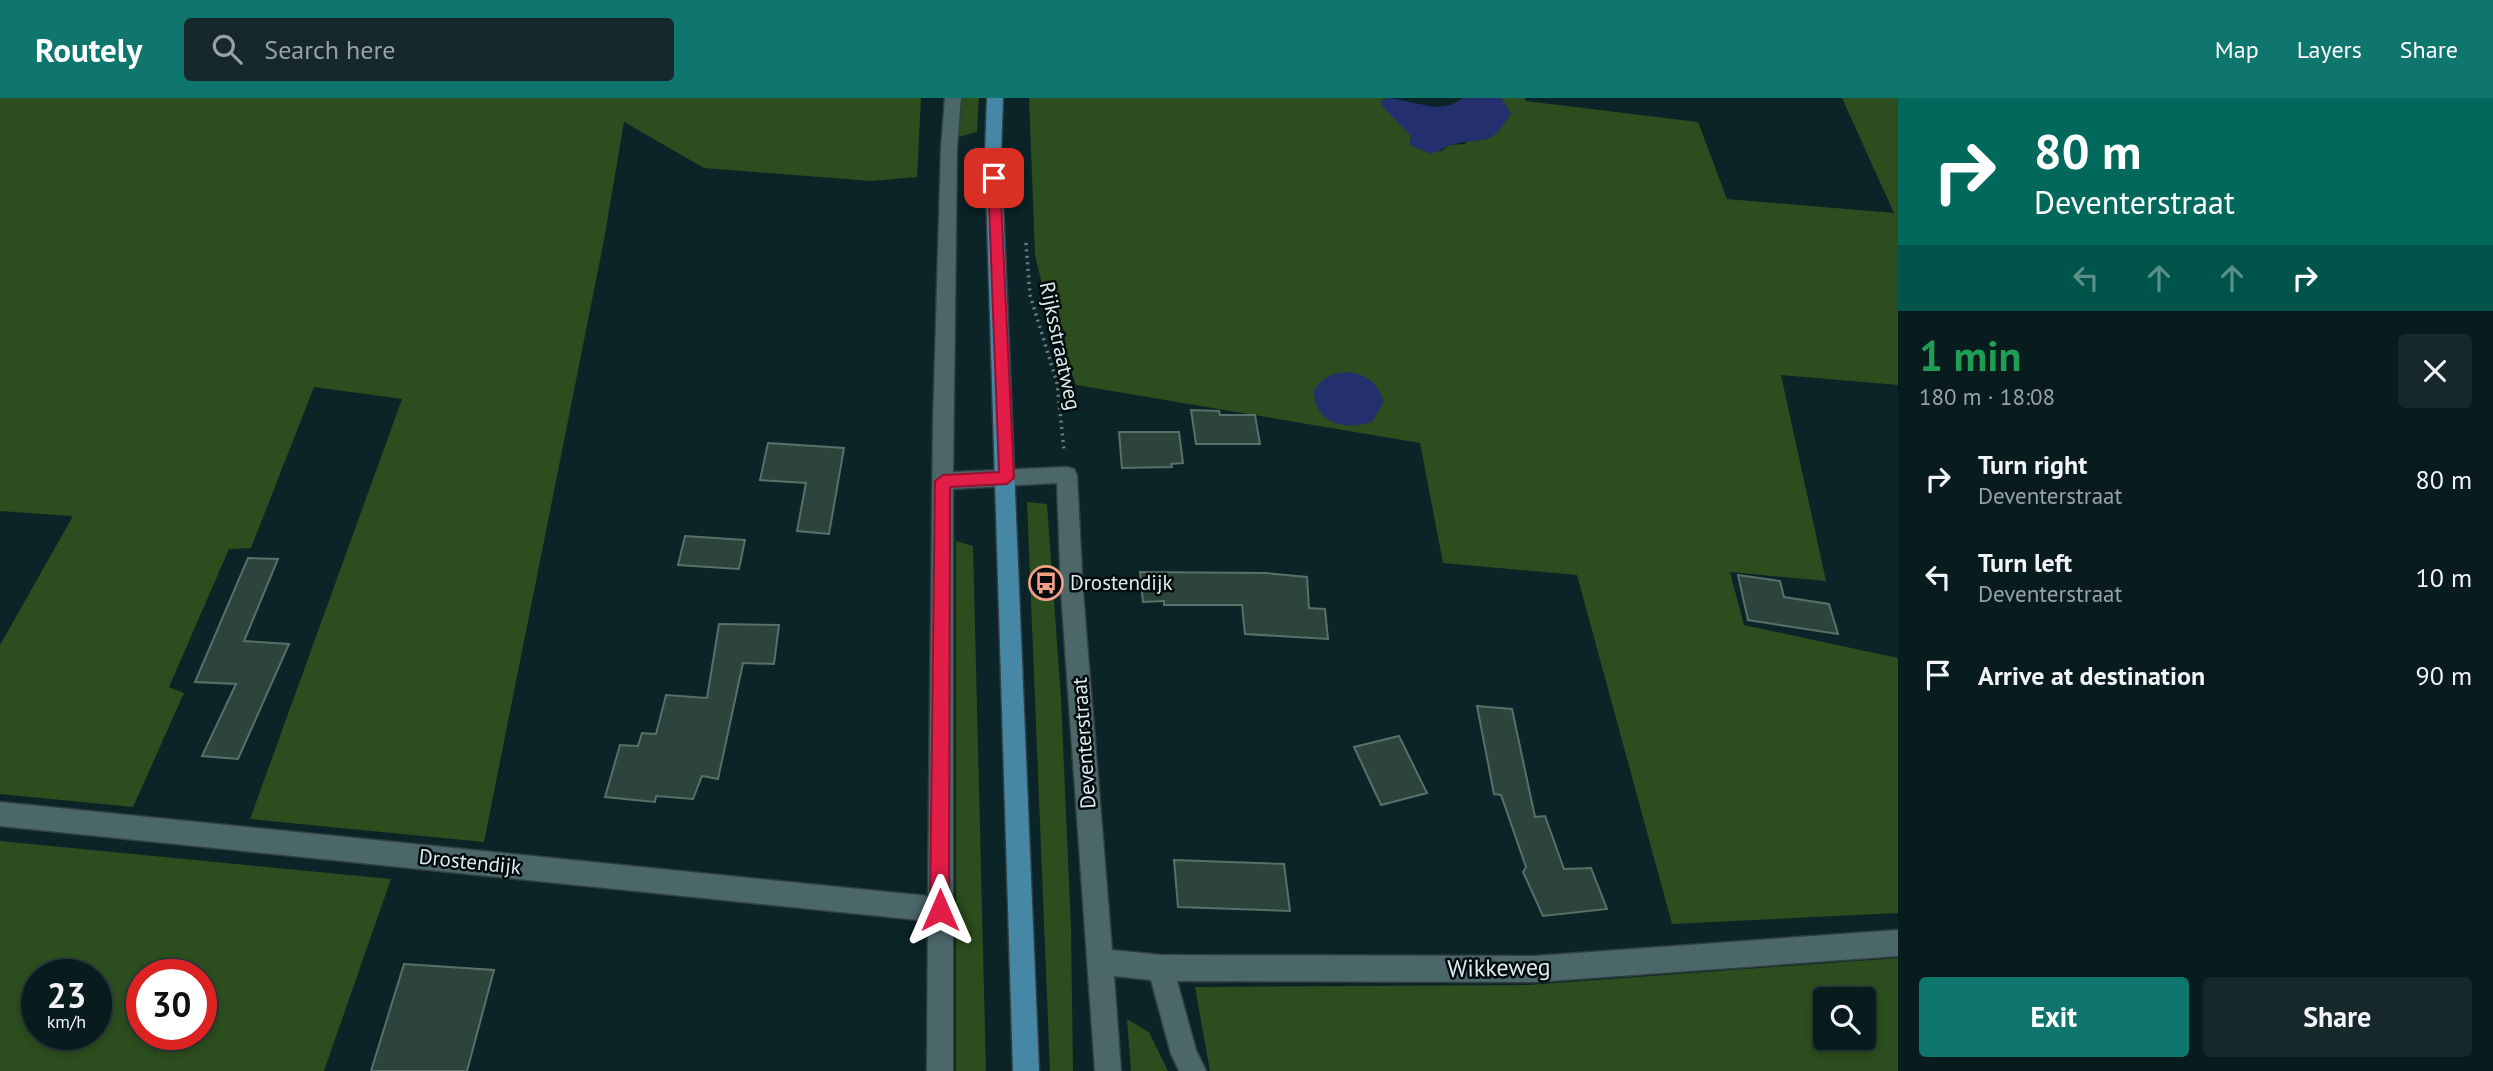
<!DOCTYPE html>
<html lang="en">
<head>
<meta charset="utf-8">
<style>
	:root { --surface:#081b1d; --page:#16282a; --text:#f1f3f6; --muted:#98a1a4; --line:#29393b; --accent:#0f766e }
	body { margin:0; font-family:"PT Sans",sans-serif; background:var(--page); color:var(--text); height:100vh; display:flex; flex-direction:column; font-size:26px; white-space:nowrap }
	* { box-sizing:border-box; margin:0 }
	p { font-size:23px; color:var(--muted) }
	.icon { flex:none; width:38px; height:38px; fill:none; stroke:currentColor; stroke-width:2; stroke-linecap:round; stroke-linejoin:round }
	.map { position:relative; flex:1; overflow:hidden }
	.drawer { display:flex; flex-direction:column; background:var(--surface); width:595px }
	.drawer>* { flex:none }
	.guide { background:#00695c; color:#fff; overflow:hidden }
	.fabs { position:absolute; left:1813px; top:889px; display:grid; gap:14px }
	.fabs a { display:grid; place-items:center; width:63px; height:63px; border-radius:7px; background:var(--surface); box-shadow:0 4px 10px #0003,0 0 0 2px var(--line); font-size:35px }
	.speed { position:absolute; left:21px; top:861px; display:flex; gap:14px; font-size:35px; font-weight:700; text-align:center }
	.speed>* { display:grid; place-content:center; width:91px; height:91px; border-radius:50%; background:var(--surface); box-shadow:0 4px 10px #0003,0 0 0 2px var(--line); line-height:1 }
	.speed small { font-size:18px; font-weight:400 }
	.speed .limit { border:10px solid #d22; background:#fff; color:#111 }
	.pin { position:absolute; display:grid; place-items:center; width:60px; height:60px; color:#fff; margin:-30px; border-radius:14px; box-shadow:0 4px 10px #0006 }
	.me { position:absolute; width:77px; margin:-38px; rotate:0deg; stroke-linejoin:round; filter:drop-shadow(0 0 5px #0008) }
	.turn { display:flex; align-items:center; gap:24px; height:147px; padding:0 21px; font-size:32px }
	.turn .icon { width:91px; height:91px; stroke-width:2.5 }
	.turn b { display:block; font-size:49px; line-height:60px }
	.lanes { display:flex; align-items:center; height:66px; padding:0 21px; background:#0003; justify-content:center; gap:35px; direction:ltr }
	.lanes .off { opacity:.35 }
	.round { display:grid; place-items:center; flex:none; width:74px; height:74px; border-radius:7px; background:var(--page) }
	.summary { display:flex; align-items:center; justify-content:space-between; height:119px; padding:0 21px }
	h1 { font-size:42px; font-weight:700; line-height:52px; color:#1e9e55 }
	.button { display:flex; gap:14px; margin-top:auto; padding:14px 21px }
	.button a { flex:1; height:80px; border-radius:7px; background:var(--accent); color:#fff; font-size:28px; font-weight:700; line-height:80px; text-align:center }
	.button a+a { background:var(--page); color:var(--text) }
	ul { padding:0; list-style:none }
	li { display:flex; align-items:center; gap:21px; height:98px; padding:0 21px }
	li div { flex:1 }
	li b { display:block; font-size:26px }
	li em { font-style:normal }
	header { display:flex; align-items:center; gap:42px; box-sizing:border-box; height:98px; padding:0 35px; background:var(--accent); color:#fff }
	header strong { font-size:33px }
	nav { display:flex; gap:38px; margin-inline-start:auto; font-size:24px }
	.search { width:490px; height:63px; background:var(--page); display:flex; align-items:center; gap:18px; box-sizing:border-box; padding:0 24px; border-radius:7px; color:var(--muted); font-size:26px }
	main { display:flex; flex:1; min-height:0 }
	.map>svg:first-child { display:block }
	.green { fill:#2c4d1d; fill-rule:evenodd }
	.water { fill:#24306d }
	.building { fill:#2d443c; stroke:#587168; stroke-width:2 }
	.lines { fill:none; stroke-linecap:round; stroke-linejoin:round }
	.minor-casing { stroke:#303e41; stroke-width:3 }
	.primary-casing { stroke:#303e41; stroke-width:3 }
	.path { stroke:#6d8184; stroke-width:3.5; stroke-dasharray:2 4.5; stroke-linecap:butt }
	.minor { fill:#4c6769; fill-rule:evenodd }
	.primary { fill:#4787a6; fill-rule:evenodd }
	.route { fill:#e11d48; stroke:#92132f; stroke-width:2 }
	.labels { text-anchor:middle; stroke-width:5; stroke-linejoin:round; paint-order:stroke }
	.street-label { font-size:21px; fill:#dcebed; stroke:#030b0d }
	.poi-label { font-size:21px; fill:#dcebed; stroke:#030b0d; text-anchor:start }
	.near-street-label { font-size:24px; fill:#dcebed; stroke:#030b0d }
</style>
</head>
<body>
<header>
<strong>Routely</strong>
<div class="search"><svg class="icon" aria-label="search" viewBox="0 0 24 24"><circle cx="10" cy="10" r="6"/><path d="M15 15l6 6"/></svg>Search here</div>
<nav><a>Map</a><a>Layers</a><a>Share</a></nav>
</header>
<main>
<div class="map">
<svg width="1898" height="973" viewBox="0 0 1898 973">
	<rect width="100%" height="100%" fill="#0a2427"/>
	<g class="green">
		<path d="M0,0H921L917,79L871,83L704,70L624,24L604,142L484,744L250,721L402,301L314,289L251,450L229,451L169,589L184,595L133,709L0,696V547L73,418L0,413Z"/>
		<path d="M961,0H979L977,34L959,39Z"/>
		<path d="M1029,0H1389L1382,2L1411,38L1410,47L1441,53L1450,47L1464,46L1511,15L1501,0H1525L1526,3L1698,24L1727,101L1894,115L1842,0H1898V287L1781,277L1826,483L1730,474L1744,527L1898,560V815L1672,826L1577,477L1443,465L1420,345L1076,287L1049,216L1035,157Z"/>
		<path d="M1027,404L1047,406L1061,600L1071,830L1073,973H1050Z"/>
		<path d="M956,443L973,448L986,973H956Z"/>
		<path d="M0,743L391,781L324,973H0ZM37,877H96V936H37ZM142,877H201V936H142Z"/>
		<path d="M1898,860V973H1210L1195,889L1528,887ZM1825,901H1864V940H1825Z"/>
		<path d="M1127,921L1149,934L1168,973H1131Z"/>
	</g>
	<g class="water">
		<path d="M1389,0L1435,9L1451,7L1464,0H1501L1511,15C1489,53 1484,37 1451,47C1444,49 1438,54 1430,56L1410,47L1411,38L1381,7L1382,2Z"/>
		<path d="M1349,274C1368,277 1378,286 1384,304L1372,324C1346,333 1313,325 1314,292C1323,278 1333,275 1349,274Z"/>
	</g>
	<g class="building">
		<path d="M1191,312L1219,313L1220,317H1255L1260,346H1196Z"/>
		<path d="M1119,334H1179L1183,365L1171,366L1172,369L1122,370Z"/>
		<path d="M768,345L844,350L829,436L797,433L806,385L760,382Z"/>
		<path d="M685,438L745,442L739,471L678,467Z"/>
		<path d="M248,460L278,461L244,543L289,546L238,661L202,658L236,586L195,584Z"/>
		<path d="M1140,474L1266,475L1307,479L1309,510L1325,511L1328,541L1245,536L1242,507H1164V503L1143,504Z"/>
		<path d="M1738,477L1780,483L1784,499L1829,506L1838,536L1748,522Z"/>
		<path d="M719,526L779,527L774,566L743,565L718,681L702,678L693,701L656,698L655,704L605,699L620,647L638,648L642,635L656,636L666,597L707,600Z"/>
		<path d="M1477,608L1512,611L1535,719L1545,718L1564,771L1591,770L1607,811L1543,818L1523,774L1526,769L1501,697L1494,696Z"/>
		<path d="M1399,638L1427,695L1381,707L1354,649Z"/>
		<path d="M1174,762L1284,766L1290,813L1178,809Z"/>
		<path d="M404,866L494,872L467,973H371Z"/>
	</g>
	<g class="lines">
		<g class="minor-casing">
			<path id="minor" d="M945,0H961L957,50L953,374L1067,369L1074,371L1077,377L1083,494L1112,852L1161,857L1535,858L1898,832V858L1535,884L1177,883L1196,952L1206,973H1179L1171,956L1151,882L1114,878L1121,973H1095L1061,494L1057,385L953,391V973H927L928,823L0,728V704L928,798L933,327L941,50Z"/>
		</g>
		<g class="primary-casing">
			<path id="primary" d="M987,0H1003L1001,56L1039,973H1013L985,56Z"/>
		</g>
		<path class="path" d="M1026,145L1030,197L1057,285L1064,352"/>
		<use href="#minor" class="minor"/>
		<use href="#primary" class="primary"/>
	</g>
	<path class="route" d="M994,76L1000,80L1014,380L1007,386L950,389L949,812L946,818L940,821L933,818L930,812L935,383L943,377L999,374L988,80Z"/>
	<defs>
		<g id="bus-ring" transform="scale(1.75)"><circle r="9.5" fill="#030b0d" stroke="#f49e86" stroke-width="1.5"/><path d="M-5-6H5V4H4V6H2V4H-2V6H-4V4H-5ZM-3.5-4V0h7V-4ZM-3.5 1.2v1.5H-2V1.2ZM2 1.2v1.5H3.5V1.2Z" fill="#f49e86"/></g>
	</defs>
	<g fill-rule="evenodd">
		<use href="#bus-ring" x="1046" y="485"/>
	</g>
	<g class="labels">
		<g class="street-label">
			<text transform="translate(1060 248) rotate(78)" y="7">Rijksstraatweg</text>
			<text transform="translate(1084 645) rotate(-94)" y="7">Deventerstraat</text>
			<text transform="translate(470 764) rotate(6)" y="7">Drostendijk</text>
		</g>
		<g class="poi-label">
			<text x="1070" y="492">Drostendijk</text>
		</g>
		<g class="near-street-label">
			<text transform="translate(1499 870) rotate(-1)" y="8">Wikkeweg</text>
		</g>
	</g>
</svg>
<div class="fabs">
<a><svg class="icon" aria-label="search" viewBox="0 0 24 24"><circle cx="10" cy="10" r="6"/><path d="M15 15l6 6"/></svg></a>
</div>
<div class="speed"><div>23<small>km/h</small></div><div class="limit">30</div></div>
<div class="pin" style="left:994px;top:80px;background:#d93025"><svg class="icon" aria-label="arrive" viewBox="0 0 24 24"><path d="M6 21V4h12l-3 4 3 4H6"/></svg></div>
<svg class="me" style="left:940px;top:812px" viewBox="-20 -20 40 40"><path d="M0-17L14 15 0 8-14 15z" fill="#e11d48" stroke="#fff" stroke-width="4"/></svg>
</div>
<section class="drawer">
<div class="guide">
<div class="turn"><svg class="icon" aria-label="right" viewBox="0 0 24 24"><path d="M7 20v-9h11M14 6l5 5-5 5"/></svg><div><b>80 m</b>Deventerstraat</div></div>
<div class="lanes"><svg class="icon off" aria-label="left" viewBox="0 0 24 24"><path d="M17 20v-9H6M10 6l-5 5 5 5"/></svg><svg class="icon off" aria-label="ahead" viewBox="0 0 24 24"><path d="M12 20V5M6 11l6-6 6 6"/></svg><svg class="icon off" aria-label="ahead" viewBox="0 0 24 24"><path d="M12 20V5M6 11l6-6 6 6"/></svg><svg class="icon" aria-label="right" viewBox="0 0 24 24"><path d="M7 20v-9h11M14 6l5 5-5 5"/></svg></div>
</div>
<div class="summary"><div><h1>1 min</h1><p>180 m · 18:08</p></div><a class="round"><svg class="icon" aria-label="close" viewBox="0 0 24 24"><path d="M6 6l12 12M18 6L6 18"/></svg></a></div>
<ul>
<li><svg class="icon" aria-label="right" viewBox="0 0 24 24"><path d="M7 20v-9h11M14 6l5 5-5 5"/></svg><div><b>Turn right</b><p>Deventerstraat</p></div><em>80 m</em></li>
<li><svg class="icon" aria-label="left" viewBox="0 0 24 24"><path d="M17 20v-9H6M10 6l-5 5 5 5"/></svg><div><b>Turn left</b><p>Deventerstraat</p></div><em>10 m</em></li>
<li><svg class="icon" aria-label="arrive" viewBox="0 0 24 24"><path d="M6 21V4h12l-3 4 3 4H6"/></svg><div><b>Arrive at destination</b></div><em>90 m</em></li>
</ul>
<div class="button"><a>Exit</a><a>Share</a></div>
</section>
</main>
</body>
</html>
